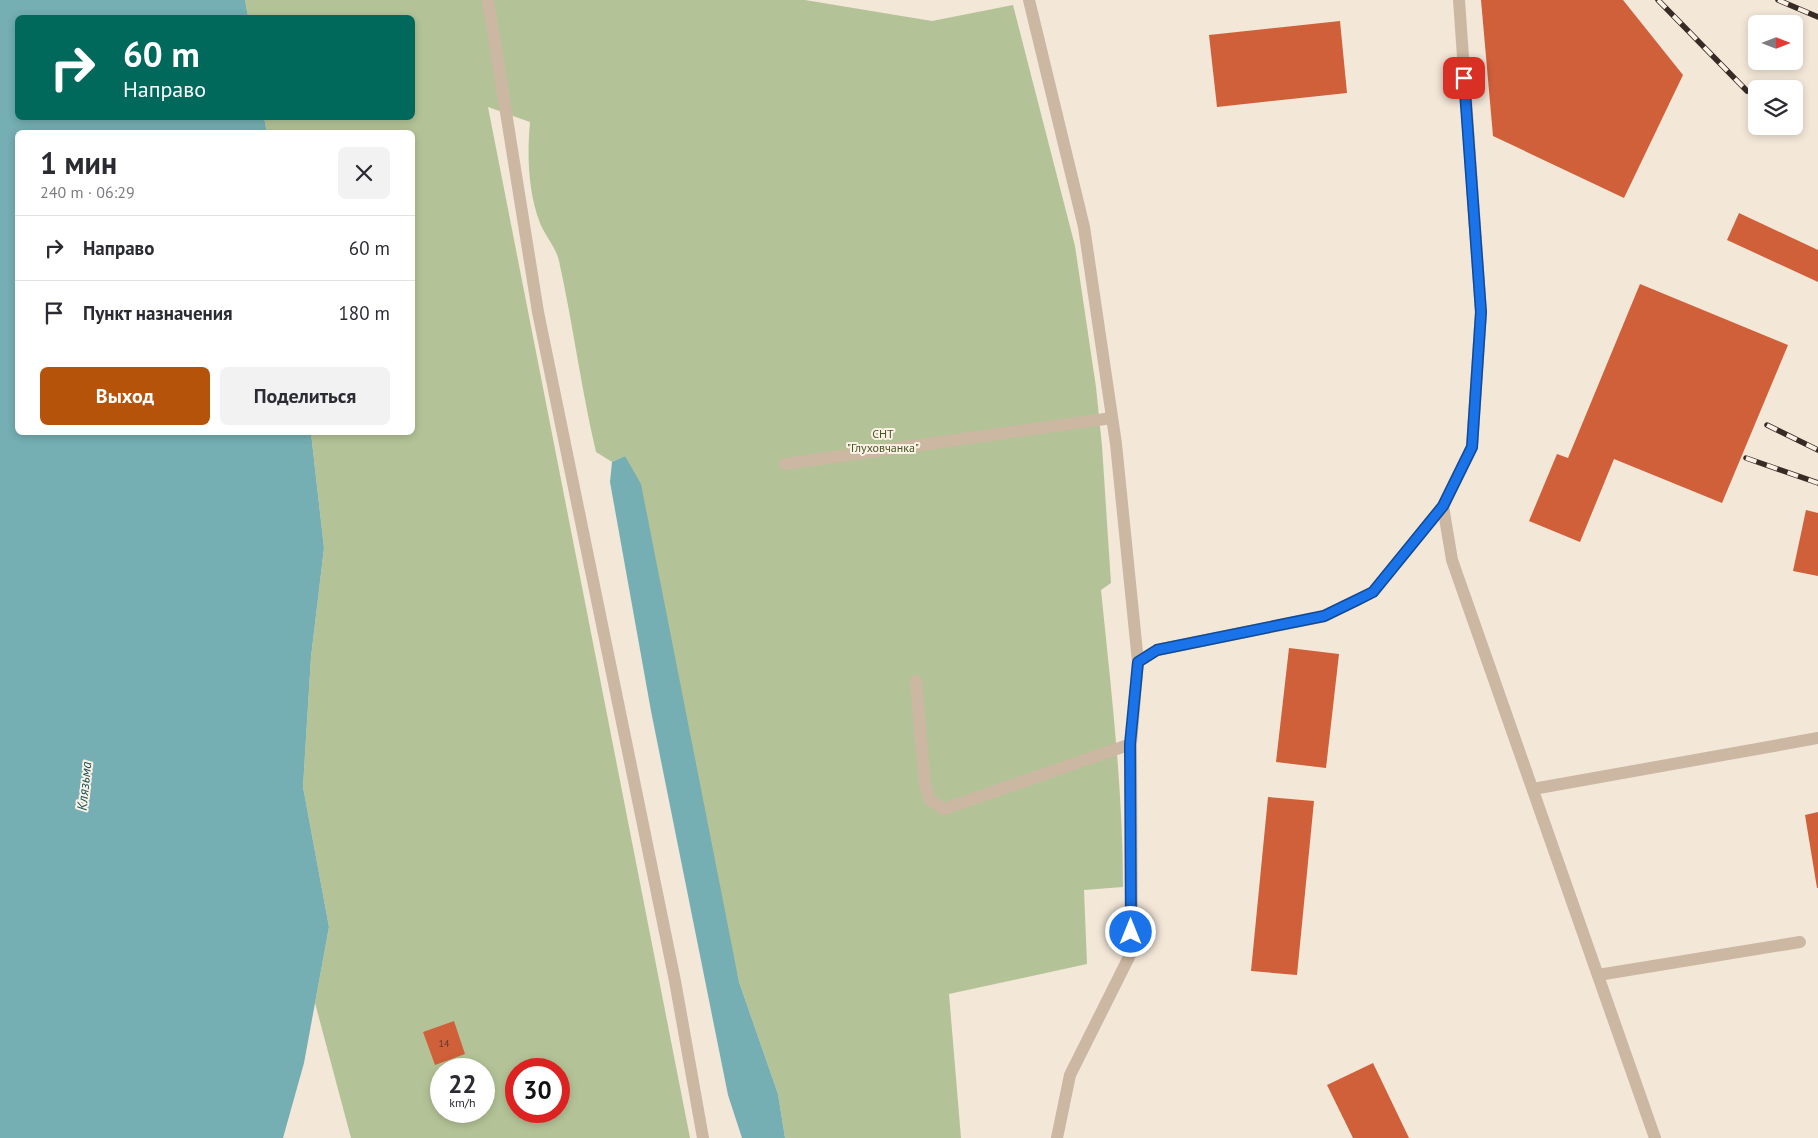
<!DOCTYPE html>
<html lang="ru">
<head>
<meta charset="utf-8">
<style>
	:root { --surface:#fff; --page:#f2f2f3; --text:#2b2b33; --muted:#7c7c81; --line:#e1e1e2; --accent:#b45309 }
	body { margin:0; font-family:"PT Sans",sans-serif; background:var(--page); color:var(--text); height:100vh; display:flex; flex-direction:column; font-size:19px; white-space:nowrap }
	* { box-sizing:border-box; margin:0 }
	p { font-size:16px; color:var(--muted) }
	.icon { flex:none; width:28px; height:28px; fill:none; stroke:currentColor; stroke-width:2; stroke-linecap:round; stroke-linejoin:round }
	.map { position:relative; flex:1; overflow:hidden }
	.details { position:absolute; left:15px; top:130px; width:400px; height:305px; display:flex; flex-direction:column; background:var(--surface); border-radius:8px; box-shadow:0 2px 8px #0003 }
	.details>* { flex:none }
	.guide { position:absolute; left:15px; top:15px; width:400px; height:105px; border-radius:8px; box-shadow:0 2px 8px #0003; background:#00695c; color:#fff; overflow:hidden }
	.needle { width:32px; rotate:90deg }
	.tools { position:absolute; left:1748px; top:15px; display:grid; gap:10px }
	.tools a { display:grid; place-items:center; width:55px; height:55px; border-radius:8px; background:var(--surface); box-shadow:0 2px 8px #0003; font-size:25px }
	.speed { position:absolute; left:430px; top:1058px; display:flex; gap:10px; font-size:25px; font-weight:700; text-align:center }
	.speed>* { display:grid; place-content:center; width:65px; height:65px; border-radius:50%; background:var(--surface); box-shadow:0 2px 8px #0003; line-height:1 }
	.speed small { font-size:12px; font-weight:400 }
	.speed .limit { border:8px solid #d22; background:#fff; color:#111 }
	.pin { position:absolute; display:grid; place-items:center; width:42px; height:42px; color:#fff; margin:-21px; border-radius:10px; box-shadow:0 2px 8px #0006 }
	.me { position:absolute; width:55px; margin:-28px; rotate:0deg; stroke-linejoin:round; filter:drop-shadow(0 0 4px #0008) }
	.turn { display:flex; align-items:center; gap:18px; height:105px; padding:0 25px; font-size:22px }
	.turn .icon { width:65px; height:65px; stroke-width:2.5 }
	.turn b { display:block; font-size:35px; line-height:42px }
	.round { display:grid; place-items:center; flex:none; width:52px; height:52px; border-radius:8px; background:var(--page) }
	.overview { display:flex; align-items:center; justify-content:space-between; height:85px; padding:0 25px }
	h1 { font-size:30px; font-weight:600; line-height:38px }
	.button { display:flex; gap:10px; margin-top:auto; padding:10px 25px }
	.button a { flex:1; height:58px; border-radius:8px; background:var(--accent); color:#fff; font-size:20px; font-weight:600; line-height:58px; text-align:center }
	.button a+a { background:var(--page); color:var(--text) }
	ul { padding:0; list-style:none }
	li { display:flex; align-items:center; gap:15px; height:65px; padding:0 25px; border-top:1px solid var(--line) }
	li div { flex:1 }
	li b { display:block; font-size:19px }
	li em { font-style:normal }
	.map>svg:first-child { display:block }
	.green { fill:#b4c397; fill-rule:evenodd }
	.water { fill:#75afb3 }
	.building { fill:#d06039 }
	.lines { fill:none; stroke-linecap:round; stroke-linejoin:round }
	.minor { stroke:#ccb7a3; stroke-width:12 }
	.rail-casing { stroke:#372b26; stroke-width:5.5 }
	.rail { stroke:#fbf1e5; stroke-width:4; stroke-dasharray:11; stroke-linecap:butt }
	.route-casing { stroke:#114b97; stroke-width:12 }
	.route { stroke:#1a73e8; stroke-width:9 }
	.labels { text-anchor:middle; stroke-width:4; stroke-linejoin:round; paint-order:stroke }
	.number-label { font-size:10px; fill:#5d382b }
	.park-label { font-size:12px; fill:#455727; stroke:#fbf1e5 }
	.water-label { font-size:14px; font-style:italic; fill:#18565b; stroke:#fbf1e5 }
</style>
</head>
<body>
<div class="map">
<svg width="1818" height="1138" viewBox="0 0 1818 1138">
	<rect width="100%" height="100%" fill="#f3e7d8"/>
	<path class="green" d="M245,0H805L932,21L1013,5L1075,246L1096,387L1102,446L1111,583L1101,590C1111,689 1123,788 1123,887L1084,890L1087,964L949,994L961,1138H785L778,1094L739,982L625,456L612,462L596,452C581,388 573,324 559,261C556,247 545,236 540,223C528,192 527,155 530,122L488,107L690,1138H351L315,1003L329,927L303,787L311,657L324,548L311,433L412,432V132H267L264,118H412V18L248,17ZM441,1069H484V1111H441ZM516,1069H559V1111H516Z"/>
	<g class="water">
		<path d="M0,0H245L248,17L18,18V118H264L267,132H18V432L311,433L324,548L311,657L303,787L329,927L304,1063L283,1138H0Z"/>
		<path d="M625,456L641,484L739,982L778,1094L785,1138H742L728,1095L651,711L610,482L612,462Z"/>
	</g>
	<g class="building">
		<path d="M1481,0H1623L1683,75L1624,198L1493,136Z"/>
		<path d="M1340,21L1347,93L1217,107L1209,35Z"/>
		<path d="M1739,213L1818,250V282L1727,240Z"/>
		<path d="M1640,284L1788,345L1722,503L1614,459L1580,542L1529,521L1557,454L1568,458Z"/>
		<path d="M1806,510L1818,513V576L1793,571Z"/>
		<path d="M1289,648L1339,654L1326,768L1276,762Z"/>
		<path d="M1268,797L1314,801L1297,975L1251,971Z"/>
		<path d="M1818,812V888H1817L1805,815Z"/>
		<path d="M454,1021L465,1054L435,1065L423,1032Z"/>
		<path d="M1373,1063L1409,1138H1353L1327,1085Z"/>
	</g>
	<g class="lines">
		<g class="minor">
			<path d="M488,0L538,312L675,981L703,1138"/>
			<path d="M1029,0L1084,227L1116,444L1138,662"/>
			<path d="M1459,0L1481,312L1472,447L1443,506L1452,560L1655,1138"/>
			<path d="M785,464L1112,418"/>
			<path d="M916,681L925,784L930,800L944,809L1131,744"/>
			<path d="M1533,789L1818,738"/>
			<path d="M1598,975L1800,942"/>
			<path d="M1057,1138L1070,1075L1132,951L1131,744L1138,662L1157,650L1325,616L1373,592L1443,506"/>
		</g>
		<g class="rail-casing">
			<g id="rail">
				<path d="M1658,0L1747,91"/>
				<path d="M1778,0L1818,17"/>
				<path d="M1767,425L1818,450"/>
				<path d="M1746,458L1818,483"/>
			</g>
		</g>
		<use href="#rail" class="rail"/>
	</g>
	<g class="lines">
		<g class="route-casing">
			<path id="route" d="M1131,932L1130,744L1138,662L1157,650L1324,616L1357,600L1373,592L1443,506L1472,447L1481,312L1464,78"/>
		</g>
		<use href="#route" class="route"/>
	</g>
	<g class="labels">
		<g class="number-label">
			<text x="444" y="1047">14</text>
		</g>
		<g class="park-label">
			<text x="883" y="438">СНТ<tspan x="883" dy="14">"Глуховчанка"</tspan></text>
		</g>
		<g class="water-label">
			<text transform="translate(84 786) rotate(-84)" y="5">Клязьма</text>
		</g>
	</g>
</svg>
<div class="tools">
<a><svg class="needle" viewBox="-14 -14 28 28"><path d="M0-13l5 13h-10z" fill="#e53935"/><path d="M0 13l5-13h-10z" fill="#7c7c81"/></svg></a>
<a><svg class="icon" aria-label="layers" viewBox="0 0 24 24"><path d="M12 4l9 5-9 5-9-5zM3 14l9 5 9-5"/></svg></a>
</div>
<div class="speed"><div>22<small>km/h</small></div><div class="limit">30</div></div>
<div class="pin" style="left:1464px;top:78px;background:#d93025"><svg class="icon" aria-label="arrive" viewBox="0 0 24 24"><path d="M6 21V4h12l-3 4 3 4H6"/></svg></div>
<svg class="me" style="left:1131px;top:932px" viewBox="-20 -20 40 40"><circle r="17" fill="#1a73e8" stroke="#fff" stroke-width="3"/><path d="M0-11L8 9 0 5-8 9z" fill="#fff"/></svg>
<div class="guide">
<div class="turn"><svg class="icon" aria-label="right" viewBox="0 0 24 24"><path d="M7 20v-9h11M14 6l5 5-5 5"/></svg><div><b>60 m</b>Направо</div></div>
</div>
<section class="details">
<div class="overview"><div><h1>1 мин</h1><p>240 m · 06:29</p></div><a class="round"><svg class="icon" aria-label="close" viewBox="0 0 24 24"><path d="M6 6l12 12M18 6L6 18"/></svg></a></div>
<ul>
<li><svg class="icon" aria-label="right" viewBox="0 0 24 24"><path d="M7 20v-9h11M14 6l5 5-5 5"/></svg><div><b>Направо</b></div><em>60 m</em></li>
<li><svg class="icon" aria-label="arrive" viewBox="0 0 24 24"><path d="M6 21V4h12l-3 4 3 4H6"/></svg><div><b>Пункт назначения</b></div><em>180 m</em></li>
</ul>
<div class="button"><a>Выход</a><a>Поделиться</a></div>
</section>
</div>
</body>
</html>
